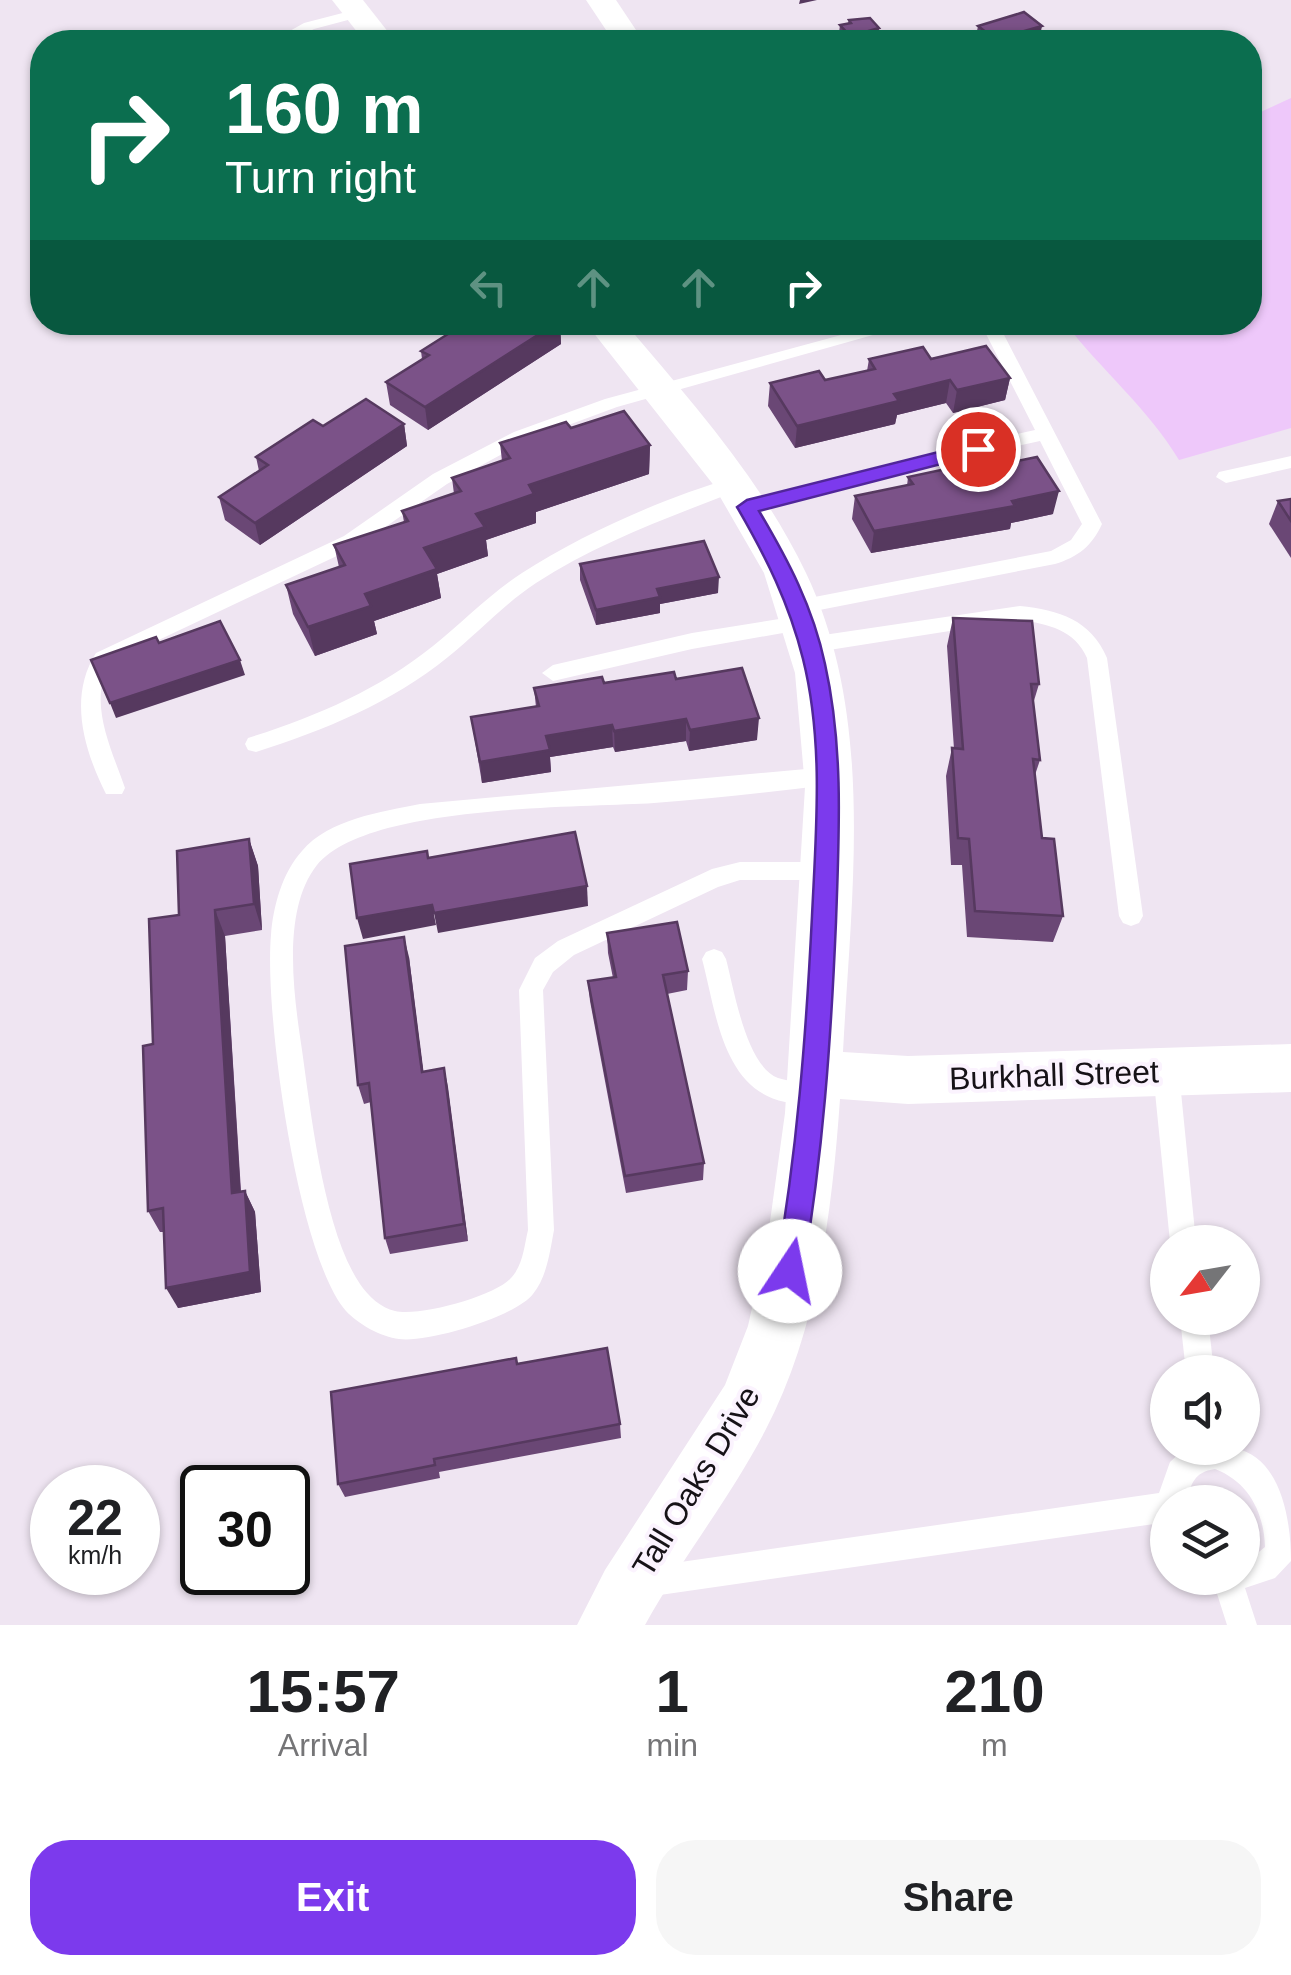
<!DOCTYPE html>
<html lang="en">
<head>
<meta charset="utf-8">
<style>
	:root { --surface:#fff; --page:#f6f6f6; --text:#202124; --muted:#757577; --accent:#7c3aed }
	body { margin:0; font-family:Arial,sans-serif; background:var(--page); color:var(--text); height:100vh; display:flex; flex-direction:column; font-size:38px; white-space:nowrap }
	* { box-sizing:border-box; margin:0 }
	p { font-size:32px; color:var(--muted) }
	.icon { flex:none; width:55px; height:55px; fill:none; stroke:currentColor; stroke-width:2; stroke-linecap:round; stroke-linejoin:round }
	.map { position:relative; height:1625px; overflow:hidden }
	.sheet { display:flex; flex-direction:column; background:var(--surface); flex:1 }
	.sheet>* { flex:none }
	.top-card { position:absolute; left:30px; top:30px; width:1232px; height:305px; border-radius:40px; box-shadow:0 2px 8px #0004; background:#0b6e4f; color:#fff; overflow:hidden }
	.needle { width:65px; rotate:239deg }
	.fabs { position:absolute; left:1150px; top:1225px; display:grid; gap:20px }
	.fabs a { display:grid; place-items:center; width:110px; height:110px; border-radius:50%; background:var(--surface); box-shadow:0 2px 8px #0004; font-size:50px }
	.speed { position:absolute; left:30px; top:1465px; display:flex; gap:20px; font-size:50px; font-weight:700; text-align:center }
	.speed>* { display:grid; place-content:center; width:130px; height:130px; border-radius:50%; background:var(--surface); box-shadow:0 2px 8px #0004; line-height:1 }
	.speed small { font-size:25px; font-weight:400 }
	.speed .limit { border:5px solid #111; border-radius:15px; background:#fff; color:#111 }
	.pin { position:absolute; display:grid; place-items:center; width:85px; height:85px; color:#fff; margin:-42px; border:5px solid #fff; border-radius:50%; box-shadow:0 2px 10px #0007 }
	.me { position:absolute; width:110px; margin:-55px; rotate:11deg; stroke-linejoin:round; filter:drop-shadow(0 0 8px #0008) }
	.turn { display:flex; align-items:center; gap:35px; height:210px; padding:0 30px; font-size:45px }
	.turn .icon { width:130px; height:130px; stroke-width:2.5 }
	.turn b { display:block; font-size:70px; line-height:85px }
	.lanes { display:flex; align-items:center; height:95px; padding:0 30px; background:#0003; justify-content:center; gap:50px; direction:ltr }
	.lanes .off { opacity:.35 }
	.eta { display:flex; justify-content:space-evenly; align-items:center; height:170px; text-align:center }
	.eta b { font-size:60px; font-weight:800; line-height:70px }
	.button { display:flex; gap:20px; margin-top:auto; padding:20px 30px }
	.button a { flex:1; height:115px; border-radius:40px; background:var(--accent); color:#fff; font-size:40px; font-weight:800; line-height:115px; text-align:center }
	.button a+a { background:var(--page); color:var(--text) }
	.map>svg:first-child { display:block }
	.green { fill:#eec8fa }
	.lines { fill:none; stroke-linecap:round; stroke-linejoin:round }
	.service { fill:#fff; fill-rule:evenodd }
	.minor { fill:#fff; fill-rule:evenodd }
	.wall { fill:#6a4775 }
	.shaded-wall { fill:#56395f }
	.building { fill:#7b5288; stroke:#56395f; stroke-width:2.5 }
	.route { fill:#7c3aed; stroke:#51269a; stroke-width:2.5 }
	.labels { text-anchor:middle; stroke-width:8; stroke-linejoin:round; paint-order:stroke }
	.street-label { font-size:32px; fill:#161217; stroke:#fbf3fe }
</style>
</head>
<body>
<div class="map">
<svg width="1291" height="1625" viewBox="0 0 1291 1625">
	<rect width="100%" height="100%" fill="#efe5f2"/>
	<path class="green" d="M1291,98V428L1179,460C1147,407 1102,371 1065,323L1250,322V117Z"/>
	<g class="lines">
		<g class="service">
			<path d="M358,9L363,10V16L314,29L300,37L299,42H285L288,32L304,23Z"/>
			<path d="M889,322H919L617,407L528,440L447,484L358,546L110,663C87,702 112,750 125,788L122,794H106C84,750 68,697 96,653L344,536L433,474L514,432L605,399Z"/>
			<path d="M972,322H992L1002,331L1102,524C1092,546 1078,557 1055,564L799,614L792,612L789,607L799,600L1051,551L1071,540L1082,524L1040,441L910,470L747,514L737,507L740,502L910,458L1035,430L986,334Z"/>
			<path d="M1291,456V468L1226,483L1216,477L1219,472Z"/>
			<path d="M732,478L742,485L739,490C670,517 599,542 536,583C504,604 478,633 448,657C391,703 325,730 256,752L248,750L245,744L248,738C315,717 378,690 433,646C463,622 490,594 522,573C582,534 664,498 732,478Z"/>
			<path d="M1020,606C1059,610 1091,620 1107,658L1143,916L1139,923L1131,926L1123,923L1119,916L1087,658C1075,630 1048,624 1020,620L810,653L800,645L810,637Z"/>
			<path d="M804,615L811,618L814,623L811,628L692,649L553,681L542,673L553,665L692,633Z"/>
			<path d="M828,767L836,770L839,776L836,782L828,785C770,792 712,799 654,803C577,808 367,804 317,865C281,910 294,997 302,1050C311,1114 324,1231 360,1284C368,1296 381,1308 395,1311C419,1317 494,1296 510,1279C523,1266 524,1247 528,1230L519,990L535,958L558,941L712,869L740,862H826L834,864L838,871L834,878L826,880H740L718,887L574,955L553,972L543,990L554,1230C550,1251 547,1277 533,1294C515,1317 428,1343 399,1339C381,1337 358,1324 346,1311C297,1255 264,1011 271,935C273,907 282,873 302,851C329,819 381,812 420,804Z"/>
			<path d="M714,949L722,952L726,959C734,989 746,1066 778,1078C793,1083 809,1081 824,1087L828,1095L824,1103C812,1108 798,1105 785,1102C722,1089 716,1011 702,959L706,952Z"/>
			<path d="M1166,1061L1175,1064L1179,1072L1196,1242H1170L1153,1072L1157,1064Z"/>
			<path d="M1180,1318H1208L1214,1372H1186Z"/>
			<path d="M1185,1448C1200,1448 1219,1445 1234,1448C1282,1457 1291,1522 1291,1561L1275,1578L1245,1588L1257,1625H1227L1212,1578H1242V1558L1254,1556L1265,1547C1264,1513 1249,1482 1215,1469C1194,1472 1191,1484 1186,1502H1168V1522L646,1597L635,1593L631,1582L635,1571L646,1567L1159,1493L1170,1462Z"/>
		</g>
		<g class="minor">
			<path d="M332,0H363L396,42H365Z"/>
			<path d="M586,0H616L644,42H614Z"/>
			<path d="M585,322H624C691,401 761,479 806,573C876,719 851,895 843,1052L908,1056L1291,1044V1092L908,1104L840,1099C832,1211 818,1330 765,1431C730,1498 682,1558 645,1625H577L605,1570L725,1385L748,1326L768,1236L785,1113L805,787L795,673L764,573L712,483Z"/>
		</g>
	</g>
	<g class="wall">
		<path d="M849,20L878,40L880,42H840L838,40L840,25L848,23Z"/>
		<path d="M978,26L1039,41L1034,42H978L975,41Z"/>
		<path d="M489,322H560L561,344L428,430L390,405L386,382L422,359L421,351Z"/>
		<path d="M869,359H931L1010,378L1005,400L953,413L946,403L897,415L895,424L795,448L768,406L770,383L825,380L867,371Z"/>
		<path d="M404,424L407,446L260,545L225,520L219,497L259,471L256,457Z"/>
		<path d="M571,428L650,445L649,474L536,512V523L486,540L488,556L437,574L441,598L374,621L377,634L315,656L293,614L286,585L339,567L334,545L404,522L402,511L454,494L452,478L502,461L500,443Z"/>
		<path d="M983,468L1053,514L1011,523L1010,529L871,553L852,519L855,496L907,486L908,477Z"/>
		<path d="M1291,499V558L1269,524L1278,501Z"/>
		<path d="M580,564L718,593L660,604V613L596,625L580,580Z"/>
		<path d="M953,618L1039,684L1033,704L1040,760L1035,775L1042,838L1063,916L1053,942L967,937L962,865H951L946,776L952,748L954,749L947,646Z"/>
		<path d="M676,679L757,740L689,751L686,741L615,752L613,747L550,757L551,772L482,783L471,717L536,707L534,688Z"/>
		<path d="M249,839L258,866L262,930L225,936L241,1191H245L255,1212L261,1292L178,1308L164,1232H160L148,1211L153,1044Z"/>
		<path d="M607,933L688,971L687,990L667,994L704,1163L703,1180L626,1193L590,1001L588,981L613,978L608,953Z"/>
		<path d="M409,957L423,1072L444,1068L468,1241L390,1254L385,1238L371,1102L364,1104L358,1085Z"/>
		<path d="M517,1364L620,1424L621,1438L439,1472L440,1478L345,1497L338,1484Z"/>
	</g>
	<g class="shaded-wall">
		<path d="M800,0H817L799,4Z"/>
		<path d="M1042,26L1039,41L1034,42H995V39Z"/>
		<path d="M879,28L878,42L868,31Z"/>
		<path d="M558,322H560L561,344L428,430L425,407Z"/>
		<path d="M1010,378L1005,400L953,413L957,390Z"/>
		<path d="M950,380L946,403L897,415L895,424L795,448L797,426L894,394Z"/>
		<path d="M404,424L407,446L260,545L255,523Z"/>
		<path d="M650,445L649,474L536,512V523L486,540L488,556L437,574L441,598L374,621L377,634L315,656L308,627L365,594L424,548L476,514L529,485Z"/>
		<path d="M1059,491L1053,514L1011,523L1010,529L871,553L874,531Z"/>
		<path d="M719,577L718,593L660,604V613L596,625V610L657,589Z"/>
		<path d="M240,660L245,675L116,718L110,703Z"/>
		<path d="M759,718L757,740L689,751L690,730Z"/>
		<path d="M686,719V741L615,752L614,731Z"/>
		<path d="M612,725L613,747L550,757L551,772L482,783L480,762L546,736Z"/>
		<path d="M249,839L258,866L262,930L254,904Z"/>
		<path d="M587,886L588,906L438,933L434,913Z"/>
		<path d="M432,905L436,925L363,939L357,918Z"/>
		<path d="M215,910L225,936L242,1215L232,1193Z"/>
		<path d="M404,937L409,957L426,1091L422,1072Z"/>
		<path d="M444,1068L448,1087L468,1241L464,1224Z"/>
		<path d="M245,1191L255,1212L261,1292L178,1308L166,1288Z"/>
	</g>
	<g class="building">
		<path d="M1024,12L1042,26L995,39L978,26Z"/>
		<path d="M870,18L879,28L868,31L880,42H856L840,25L851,23L849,20Z"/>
		<path d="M546,38L548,42H517L516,41Z"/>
		<path d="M467,322H482L485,325L489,322H558L425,407L386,382L429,355L421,351Z"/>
		<path d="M986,346L1010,378L957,390L950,380L894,394L899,401L797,426L770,383L819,371L825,380L875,369L869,359L923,347L931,359Z"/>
		<path d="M366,399L404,424L255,523L219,497L268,465L256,457L313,420L323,426Z"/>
		<path d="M624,411L650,445L529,485L534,494L476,514L485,527L424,548L437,569L365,594L371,606L308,627L286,585L345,565L334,545L408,521L402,511L461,491L452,478L510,458L500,443L566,422L571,428Z"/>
		<path d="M1037,457L1059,491L1012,501L1015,506L874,531L855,496L913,484L908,477L979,462L983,468Z"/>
		<path d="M1291,499V521L1278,501Z"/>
		<path d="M704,541L719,577L657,589L660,597L596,610L580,564Z"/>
		<path d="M953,618L1032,621L1039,684H1031L1040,760L1033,759L1042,838L1054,839L1063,916L975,911L969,839L958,838L952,748L963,749Z"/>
		<path d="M220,621L240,660L110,703L91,660L156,637L159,643Z"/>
		<path d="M742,668L759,718L690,730L686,719L614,731L612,725L546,736L550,750L480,762L471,717L539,706L534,688L602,677L604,683L674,672L676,679Z"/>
		<path d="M575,832L587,886L434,913L432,905L357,918L350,864L427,851L428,858Z"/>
		<path d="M249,839L254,904L215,910L232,1193L245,1191L250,1272L166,1288L163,1208L148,1211L143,1046L153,1044L149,919L179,915L177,851Z"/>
		<path d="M677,922L688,971L663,975L704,1163L625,1176L588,981L616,977L607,933Z"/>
		<path d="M404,937L422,1072L444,1068L464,1224L385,1238L369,1083L358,1085L345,946Z"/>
		<path d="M607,1348L620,1424L434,1459L435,1465L338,1484L331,1392L516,1358L517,1364Z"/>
	</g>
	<path class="route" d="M978,442L987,449L984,453L759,511C788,560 813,607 825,664C844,749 839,835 836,922C831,1040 823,1154 803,1271L799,1280L790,1284L780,1280L776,1271C797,1153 806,1036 812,916C816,831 824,743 803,659C789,603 766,557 737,507L747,500Z"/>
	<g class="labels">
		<g class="street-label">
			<text transform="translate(1054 1075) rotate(-2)" y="11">Burkhall Street</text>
			<text transform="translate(696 1481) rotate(-59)" y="11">Tall Oaks Drive</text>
		</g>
	</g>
</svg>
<div class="fabs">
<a><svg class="needle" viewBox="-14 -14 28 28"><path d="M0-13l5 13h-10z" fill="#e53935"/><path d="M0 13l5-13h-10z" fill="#757577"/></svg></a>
<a><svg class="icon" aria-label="sound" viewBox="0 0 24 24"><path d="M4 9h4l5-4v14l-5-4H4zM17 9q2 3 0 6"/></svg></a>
<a><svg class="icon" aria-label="layers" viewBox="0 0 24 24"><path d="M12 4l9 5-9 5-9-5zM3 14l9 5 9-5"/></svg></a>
</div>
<div class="speed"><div>22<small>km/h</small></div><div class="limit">30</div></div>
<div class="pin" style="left:978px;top:449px;background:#d93025"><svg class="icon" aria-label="arrive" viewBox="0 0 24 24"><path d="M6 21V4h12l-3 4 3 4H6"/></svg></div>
<svg class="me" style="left:790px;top:1271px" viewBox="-20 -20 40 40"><circle r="19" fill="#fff"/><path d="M0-13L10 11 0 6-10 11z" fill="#7c3aed"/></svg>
<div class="top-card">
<div class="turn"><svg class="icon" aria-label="right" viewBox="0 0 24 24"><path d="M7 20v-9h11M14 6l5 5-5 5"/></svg><div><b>160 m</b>Turn right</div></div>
<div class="lanes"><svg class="icon off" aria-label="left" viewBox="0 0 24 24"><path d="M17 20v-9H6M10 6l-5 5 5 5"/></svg><svg class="icon off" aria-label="ahead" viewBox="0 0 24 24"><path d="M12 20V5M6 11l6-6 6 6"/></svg><svg class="icon off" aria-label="ahead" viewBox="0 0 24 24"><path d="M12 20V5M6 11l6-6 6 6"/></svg><svg class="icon" aria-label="right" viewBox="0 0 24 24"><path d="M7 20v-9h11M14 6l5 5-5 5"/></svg></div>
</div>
</div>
<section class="sheet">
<div class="eta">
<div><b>15:57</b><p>Arrival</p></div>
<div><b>1</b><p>min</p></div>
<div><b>210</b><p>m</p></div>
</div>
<div class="button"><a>Exit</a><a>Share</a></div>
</section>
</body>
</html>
